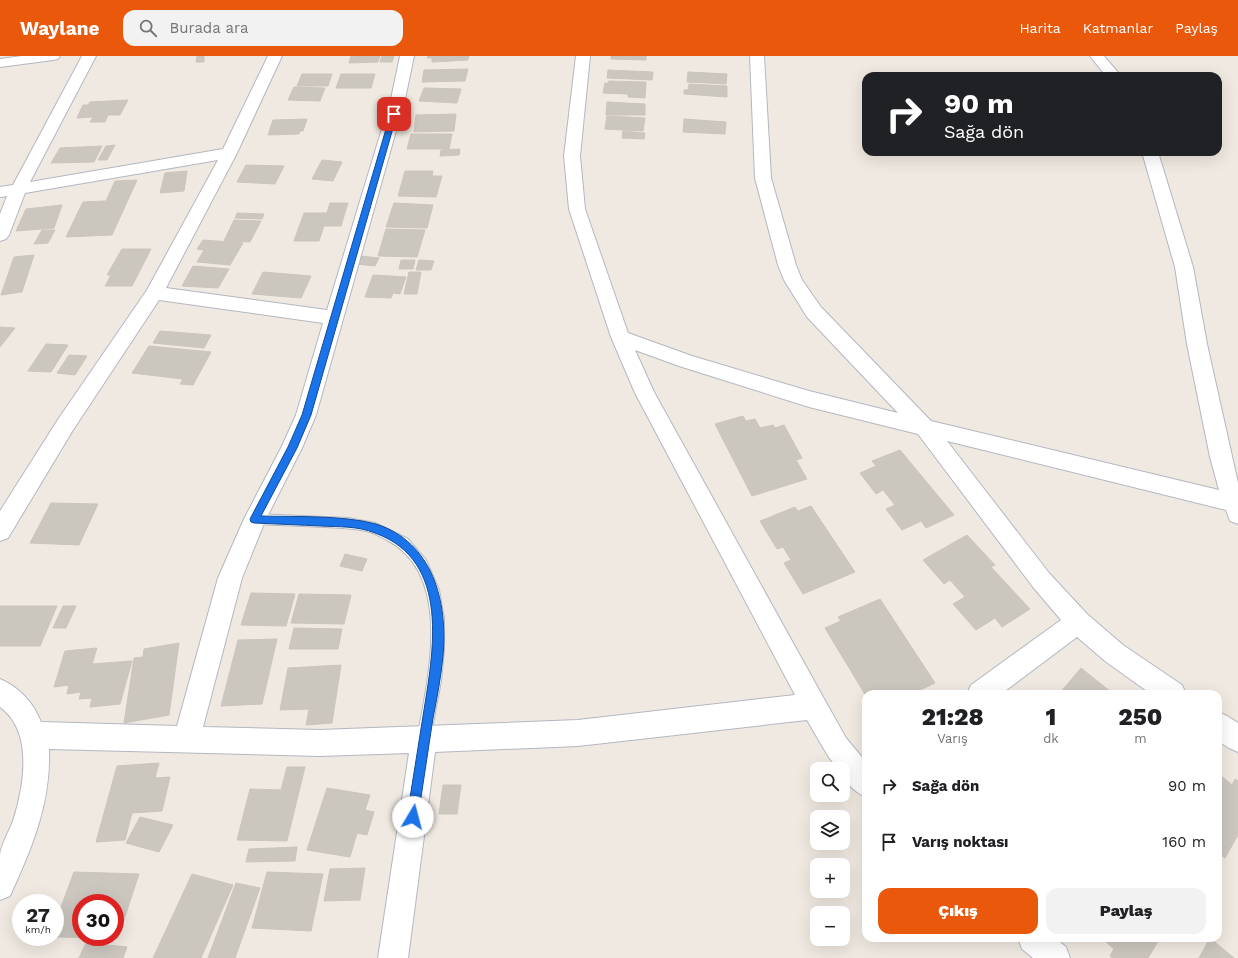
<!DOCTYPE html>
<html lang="tr">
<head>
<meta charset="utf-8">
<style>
	:root { --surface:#fff; --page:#f2f2f2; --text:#202124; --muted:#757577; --accent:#ea580c }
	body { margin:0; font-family:"Work Sans",sans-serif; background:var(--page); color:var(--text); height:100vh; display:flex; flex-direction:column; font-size:15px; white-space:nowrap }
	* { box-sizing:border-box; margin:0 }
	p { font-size:13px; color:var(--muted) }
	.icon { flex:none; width:22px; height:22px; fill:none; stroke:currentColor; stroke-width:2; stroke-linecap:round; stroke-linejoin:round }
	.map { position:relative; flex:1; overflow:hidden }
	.sheet { position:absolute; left:862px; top:634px; width:360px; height:252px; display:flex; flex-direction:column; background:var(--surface); border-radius:12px; box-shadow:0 4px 16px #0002 }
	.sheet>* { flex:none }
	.top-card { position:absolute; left:862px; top:16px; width:360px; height:84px; border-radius:12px; box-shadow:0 4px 16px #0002; background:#202124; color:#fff; overflow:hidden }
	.buttons { position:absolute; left:810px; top:706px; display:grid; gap:8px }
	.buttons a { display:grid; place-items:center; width:40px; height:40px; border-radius:8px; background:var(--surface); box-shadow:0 4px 16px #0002; font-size:20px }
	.speed { position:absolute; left:12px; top:838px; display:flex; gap:8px; font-size:20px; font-weight:700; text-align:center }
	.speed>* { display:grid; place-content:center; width:52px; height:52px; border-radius:50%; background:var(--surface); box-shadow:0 4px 16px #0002; line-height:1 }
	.speed small { font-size:10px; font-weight:400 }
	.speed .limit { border:6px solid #d22; background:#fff; color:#111 }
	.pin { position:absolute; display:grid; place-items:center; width:34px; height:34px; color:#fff; margin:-17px; border-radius:8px; box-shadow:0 2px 6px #0006 }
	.me { position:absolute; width:44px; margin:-22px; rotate:8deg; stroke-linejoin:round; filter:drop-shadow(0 0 3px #0008) }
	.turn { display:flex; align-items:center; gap:14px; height:84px; padding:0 16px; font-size:18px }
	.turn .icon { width:52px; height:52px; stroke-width:2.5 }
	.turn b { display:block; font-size:28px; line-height:34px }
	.eta { display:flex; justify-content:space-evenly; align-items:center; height:68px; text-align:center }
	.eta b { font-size:24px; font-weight:800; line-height:28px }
	.primary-button { display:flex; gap:8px; margin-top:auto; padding:8px 16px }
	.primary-button a { flex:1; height:46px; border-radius:12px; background:var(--accent); color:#fff; font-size:16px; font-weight:800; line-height:46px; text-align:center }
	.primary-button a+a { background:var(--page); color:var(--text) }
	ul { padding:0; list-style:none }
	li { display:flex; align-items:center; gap:12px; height:56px; padding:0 16px }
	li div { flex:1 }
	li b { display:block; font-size:15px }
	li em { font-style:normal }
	header { display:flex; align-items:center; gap:24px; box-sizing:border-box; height:56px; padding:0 20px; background:var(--accent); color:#fff }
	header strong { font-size:19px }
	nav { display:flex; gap:22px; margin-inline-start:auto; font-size:14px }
	.search { width:280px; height:36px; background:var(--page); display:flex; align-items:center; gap:10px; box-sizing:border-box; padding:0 14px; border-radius:12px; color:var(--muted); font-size:15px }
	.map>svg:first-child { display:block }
	.building { fill:#cbc7bf; stroke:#cbc5ba; fill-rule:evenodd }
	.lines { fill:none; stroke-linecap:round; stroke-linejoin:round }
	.lane-casing { stroke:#b4b7c1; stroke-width:2 }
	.street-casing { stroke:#b4b7c1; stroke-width:2 }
	.lane { fill:#fff; fill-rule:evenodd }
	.street { fill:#fff; fill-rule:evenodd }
	.route { fill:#1a73e8; stroke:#114b97 }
</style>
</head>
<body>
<header>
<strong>Waylane</strong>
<div class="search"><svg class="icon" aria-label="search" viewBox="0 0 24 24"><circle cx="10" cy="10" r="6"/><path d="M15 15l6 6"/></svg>Burada ara</div>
<nav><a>Harita</a><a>Katmanlar</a><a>Paylaş</a></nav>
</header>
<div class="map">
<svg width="1238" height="902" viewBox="0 0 1238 902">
	<rect width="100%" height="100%" fill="#efe9e1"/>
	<g class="building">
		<path d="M197,0H204V6H196Z"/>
		<path d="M351,0H380L378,6L349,7Z"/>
		<path d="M382,0H394L392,6H380Z"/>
		<path d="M428,0H469L468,4L432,6V2H427Z"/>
		<path d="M611,0H646V4L611,3Z"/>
		<path d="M468,13L465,25L422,26L424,14Z"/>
		<path d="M608,14L653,16L652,24L607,22Z"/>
		<path d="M688,16L727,18L726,28L687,26Z"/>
		<path d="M302,18H332L328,30H297Z"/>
		<path d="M341,18H375L371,32H336Z"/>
		<path d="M609,25L646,26L645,42L628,41V38L603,37L605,27H608Z"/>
		<path d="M689,28L727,30V41L684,38V34H688Z"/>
		<path d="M294,31L325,32L320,45L288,44Z"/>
		<path d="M424,32L461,33L457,47L419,45Z"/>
		<path d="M128,44L120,59H108L105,66H90L93,61L77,62L83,49H88L90,46Z"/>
		<path d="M607,46L645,48V59H606Z"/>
		<path d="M456,58L454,75L414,76L416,59Z"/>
		<path d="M607,60L645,62L643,75L605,73Z"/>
		<path d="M307,63L303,75H300L299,78L268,79L273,64Z"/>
		<path d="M684,63L726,66L725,78L683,76Z"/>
		<path d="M623,75L645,77L644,83L622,82Z"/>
		<path d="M411,78H452L449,93H407Z"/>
		<path d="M115,89L107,104H98L106,90Z"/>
		<path d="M102,90L94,106L51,107L60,92Z"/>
		<path d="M460,93L459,99L440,100L441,94Z"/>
		<path d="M322,104L342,106L333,125L312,123Z"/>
		<path d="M246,109L284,110L275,128L237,126Z"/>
		<path d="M187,115L184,135L160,137L165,117Z"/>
		<path d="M405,115H433L432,120H442L436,141L398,140Z"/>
		<path d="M137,124L112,179L66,181L83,146L106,145L115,125Z"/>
		<path d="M330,147H348L341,170H324L319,185H294L304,157H327Z"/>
		<path d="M394,147L433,149L427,172L386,171Z"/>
		<path d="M62,149L54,172L16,175L26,153Z"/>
		<path d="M237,157L264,158L262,163L235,162Z"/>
		<path d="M234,164L261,165L250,186L224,185Z"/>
		<path d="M386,173L425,174L417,201L378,200Z"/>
		<path d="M42,174H55L48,187L34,188Z"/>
		<path d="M203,184L243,187L230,209L197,206L204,194L197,193Z"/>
		<path d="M122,193H151L132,230H105L111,219H107Z"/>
		<path d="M34,199L22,236L1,239L14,201Z"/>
		<path d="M361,200L379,202L375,210L357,208Z"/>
		<path d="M401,204H415L413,213H399Z"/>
		<path d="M419,204L434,205L431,214H416Z"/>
		<path d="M193,210L229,213L218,232L182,230Z"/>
		<path d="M263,216L311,220L301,242L252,238Z"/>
		<path d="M409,216H421L417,238H404Z"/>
		<path d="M373,219L406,221L400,238L393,237L391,242L365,241Z"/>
		<path d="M0,271L15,272L0,291Z"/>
		<path d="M160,275L211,279L204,292L153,287Z"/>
		<path d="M46,288L68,289L51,316L28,315Z"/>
		<path d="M149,290L211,296L193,329L180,328L183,323L132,317Z"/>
		<path d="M69,299L87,300L75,319L57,317Z"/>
		<path d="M743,360L746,365L755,363L760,372L773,369L775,372L784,369L802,402L796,404L807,423L752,440L715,368Z"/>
		<path d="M900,394L954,459L926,472L921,465L902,474L886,453L895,449L883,434L876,438L860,417L876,410L872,405Z"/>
		<path d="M51,447L98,448L79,489L30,487Z"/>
		<path d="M811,450L855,516L803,538L784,507L791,504L783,491L777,493L760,465L795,451L798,455Z"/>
		<path d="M967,479L995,509L991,511L1030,553L1002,571L995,562L976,574L953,548L965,541L950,524L944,528L923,504Z"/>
		<path d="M345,498L367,503L362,515L340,510Z"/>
		<path d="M251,537L295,538L286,570L241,569Z"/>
		<path d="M299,538L351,539L344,568L291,567Z"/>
		<path d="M880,543L935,627L916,636L918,638H866V640L825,572L841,565L838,561Z"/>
		<path d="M0,550H57L40,590H0Z"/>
		<path d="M63,550H76L66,572H53Z"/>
		<path d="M294,572L342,573L338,593H289Z"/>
		<path d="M277,583L262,648L221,650L238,584Z"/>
		<path d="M179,587L169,659L124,667L134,602L143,601L144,593Z"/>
		<path d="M97,592L92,608L132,605L120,648L90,651L92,642L79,643L81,636L67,638L69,629L54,631L65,595Z"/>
		<path d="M341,609L332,667L306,669L309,653L280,654L288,612Z"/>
		<path d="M1081,612L1111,636L1110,638H1059Z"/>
		<path d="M159,707L155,722L170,721L162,755L132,757L125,784L96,786L117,710Z"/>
		<path d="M287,711H305L287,785L237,784L250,733L281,734Z"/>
		<path d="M1220,719L1232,729L1235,723L1238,725V779L1225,802L1218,797V723Z"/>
		<path d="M443,729H461L457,758H439Z"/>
		<path d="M327,732L370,739L365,754L374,756L367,779L357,777L350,801L307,794Z"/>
		<path d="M140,761L173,769L159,796L126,787Z"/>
		<path d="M297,791L295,805L246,806L249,793Z"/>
		<path d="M365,812L360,844L324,845L330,813Z"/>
		<path d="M74,816L139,818L118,882L55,881V867ZM81,847H115V881H81Z"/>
		<path d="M267,816L323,818L311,875L252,872Z"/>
		<path d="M192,818L233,829L201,902H153Z"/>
		<path d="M236,827L260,832L235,902H208Z"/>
		<path d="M1102,882H1160L1148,902H1112L1110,900L1114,893Z"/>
		<path d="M1210,882L1234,902H1199Z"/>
		<path d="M86,887L127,891L123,902H79Z"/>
	</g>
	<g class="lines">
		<g class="lane-casing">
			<path id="lane" d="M255,458L348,462L375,467L408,483L426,504L439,534L444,563V594L441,625L429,688L424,690L419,688L417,683C428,623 454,519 387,484C381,481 376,478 370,476C356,472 340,472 325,471C302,470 278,469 255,468L251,467L249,463L251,459Z"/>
		</g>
		<g class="street-casing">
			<g id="street">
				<path d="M22,0H60L58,3L53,4L0,11V3Z"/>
				<path d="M82,0H96L30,126L223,93L268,0H282L237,97L166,232L327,254L391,43L400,0H414L405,43L316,359L302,392L265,465L242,522L203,671L320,674L578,664L795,639L635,337L611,281L569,153L564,100L576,0H590L580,100L585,153L628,277L692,300L809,335L898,357L807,261L784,224L778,209L755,122L750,0H764L771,122L796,209L802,224L821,251L931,365L1219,434L1210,401L1187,288L1175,211L1142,96H1158L1193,211L1207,288L1238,427V468L1230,465L1226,454L947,385L1049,517L1087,558L1123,589L1182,629L1186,638H1151L1105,605L1077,581L1001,638H967L971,629L1061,564L1033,531L918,378L809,351L679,310L635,294L654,336L823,641L846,682L866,706V741C855,736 843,726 843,713H838L828,700L807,664L578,690L435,696L408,902H378L409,697L320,700L49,693C51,747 32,792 10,840L0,844C0,830 0,814 0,799C1,789 9,775 13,765C24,730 34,676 0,651V623C20,632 33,646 41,666L177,670L218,522L244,463L282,390L296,359L323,267L159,244L73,374L8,482L0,485V455L59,362L147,234L218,104L25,137L9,179L6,183L0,185V158L7,140L0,141V131L13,129Z"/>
				<path d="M1090,0H1104L1121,20H1106Z"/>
				<path d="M1218,656L1227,660L1238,667V696L1229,692L1218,685Z"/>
				<path d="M1018,882H1055L1066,891L1070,902H1033L1022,893Z"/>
			</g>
		</g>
		<use href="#lane" class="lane"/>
		<use href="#street" class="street"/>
	</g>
	<path class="route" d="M391,56L397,58L311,359L297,392L261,460C296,461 343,459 376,468C433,486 448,546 443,600C441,621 437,642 433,662C428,695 423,728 418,761L417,765L413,767L409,765L407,761C412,727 418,694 423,660C433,597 452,505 375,477C358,470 339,471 321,470C299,469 277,468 254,467L251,466L250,463L288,391L302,359Z"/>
</svg>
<div class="buttons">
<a><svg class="icon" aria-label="search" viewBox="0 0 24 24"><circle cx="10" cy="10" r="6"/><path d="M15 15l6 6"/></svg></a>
<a><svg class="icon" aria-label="layers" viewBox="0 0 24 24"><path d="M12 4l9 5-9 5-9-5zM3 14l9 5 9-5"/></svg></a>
<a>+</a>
<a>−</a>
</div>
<div class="speed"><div>27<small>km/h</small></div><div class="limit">30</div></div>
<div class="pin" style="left:394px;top:58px;background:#d93025"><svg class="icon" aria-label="arrive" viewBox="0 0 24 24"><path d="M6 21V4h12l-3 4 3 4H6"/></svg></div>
<svg class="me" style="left:413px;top:761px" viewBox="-20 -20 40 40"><circle r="19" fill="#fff"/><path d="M0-13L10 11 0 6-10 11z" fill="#1a73e8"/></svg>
<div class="top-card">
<div class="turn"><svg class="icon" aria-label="right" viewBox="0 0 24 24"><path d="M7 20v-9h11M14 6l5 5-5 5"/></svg><div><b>90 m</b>Sağa dön</div></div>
</div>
<section class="sheet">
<div class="eta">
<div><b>21:28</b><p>Varış</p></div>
<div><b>1</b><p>dk</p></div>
<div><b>250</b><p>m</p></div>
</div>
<ul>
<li><svg class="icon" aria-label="right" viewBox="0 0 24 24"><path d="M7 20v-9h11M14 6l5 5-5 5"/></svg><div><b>Sağa dön</b></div><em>90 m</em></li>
<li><svg class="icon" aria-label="arrive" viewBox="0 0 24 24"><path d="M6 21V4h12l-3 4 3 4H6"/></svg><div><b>Varış noktası</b></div><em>160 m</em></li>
</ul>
<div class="primary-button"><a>Çıkış</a><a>Paylaş</a></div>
</section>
</div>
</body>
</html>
